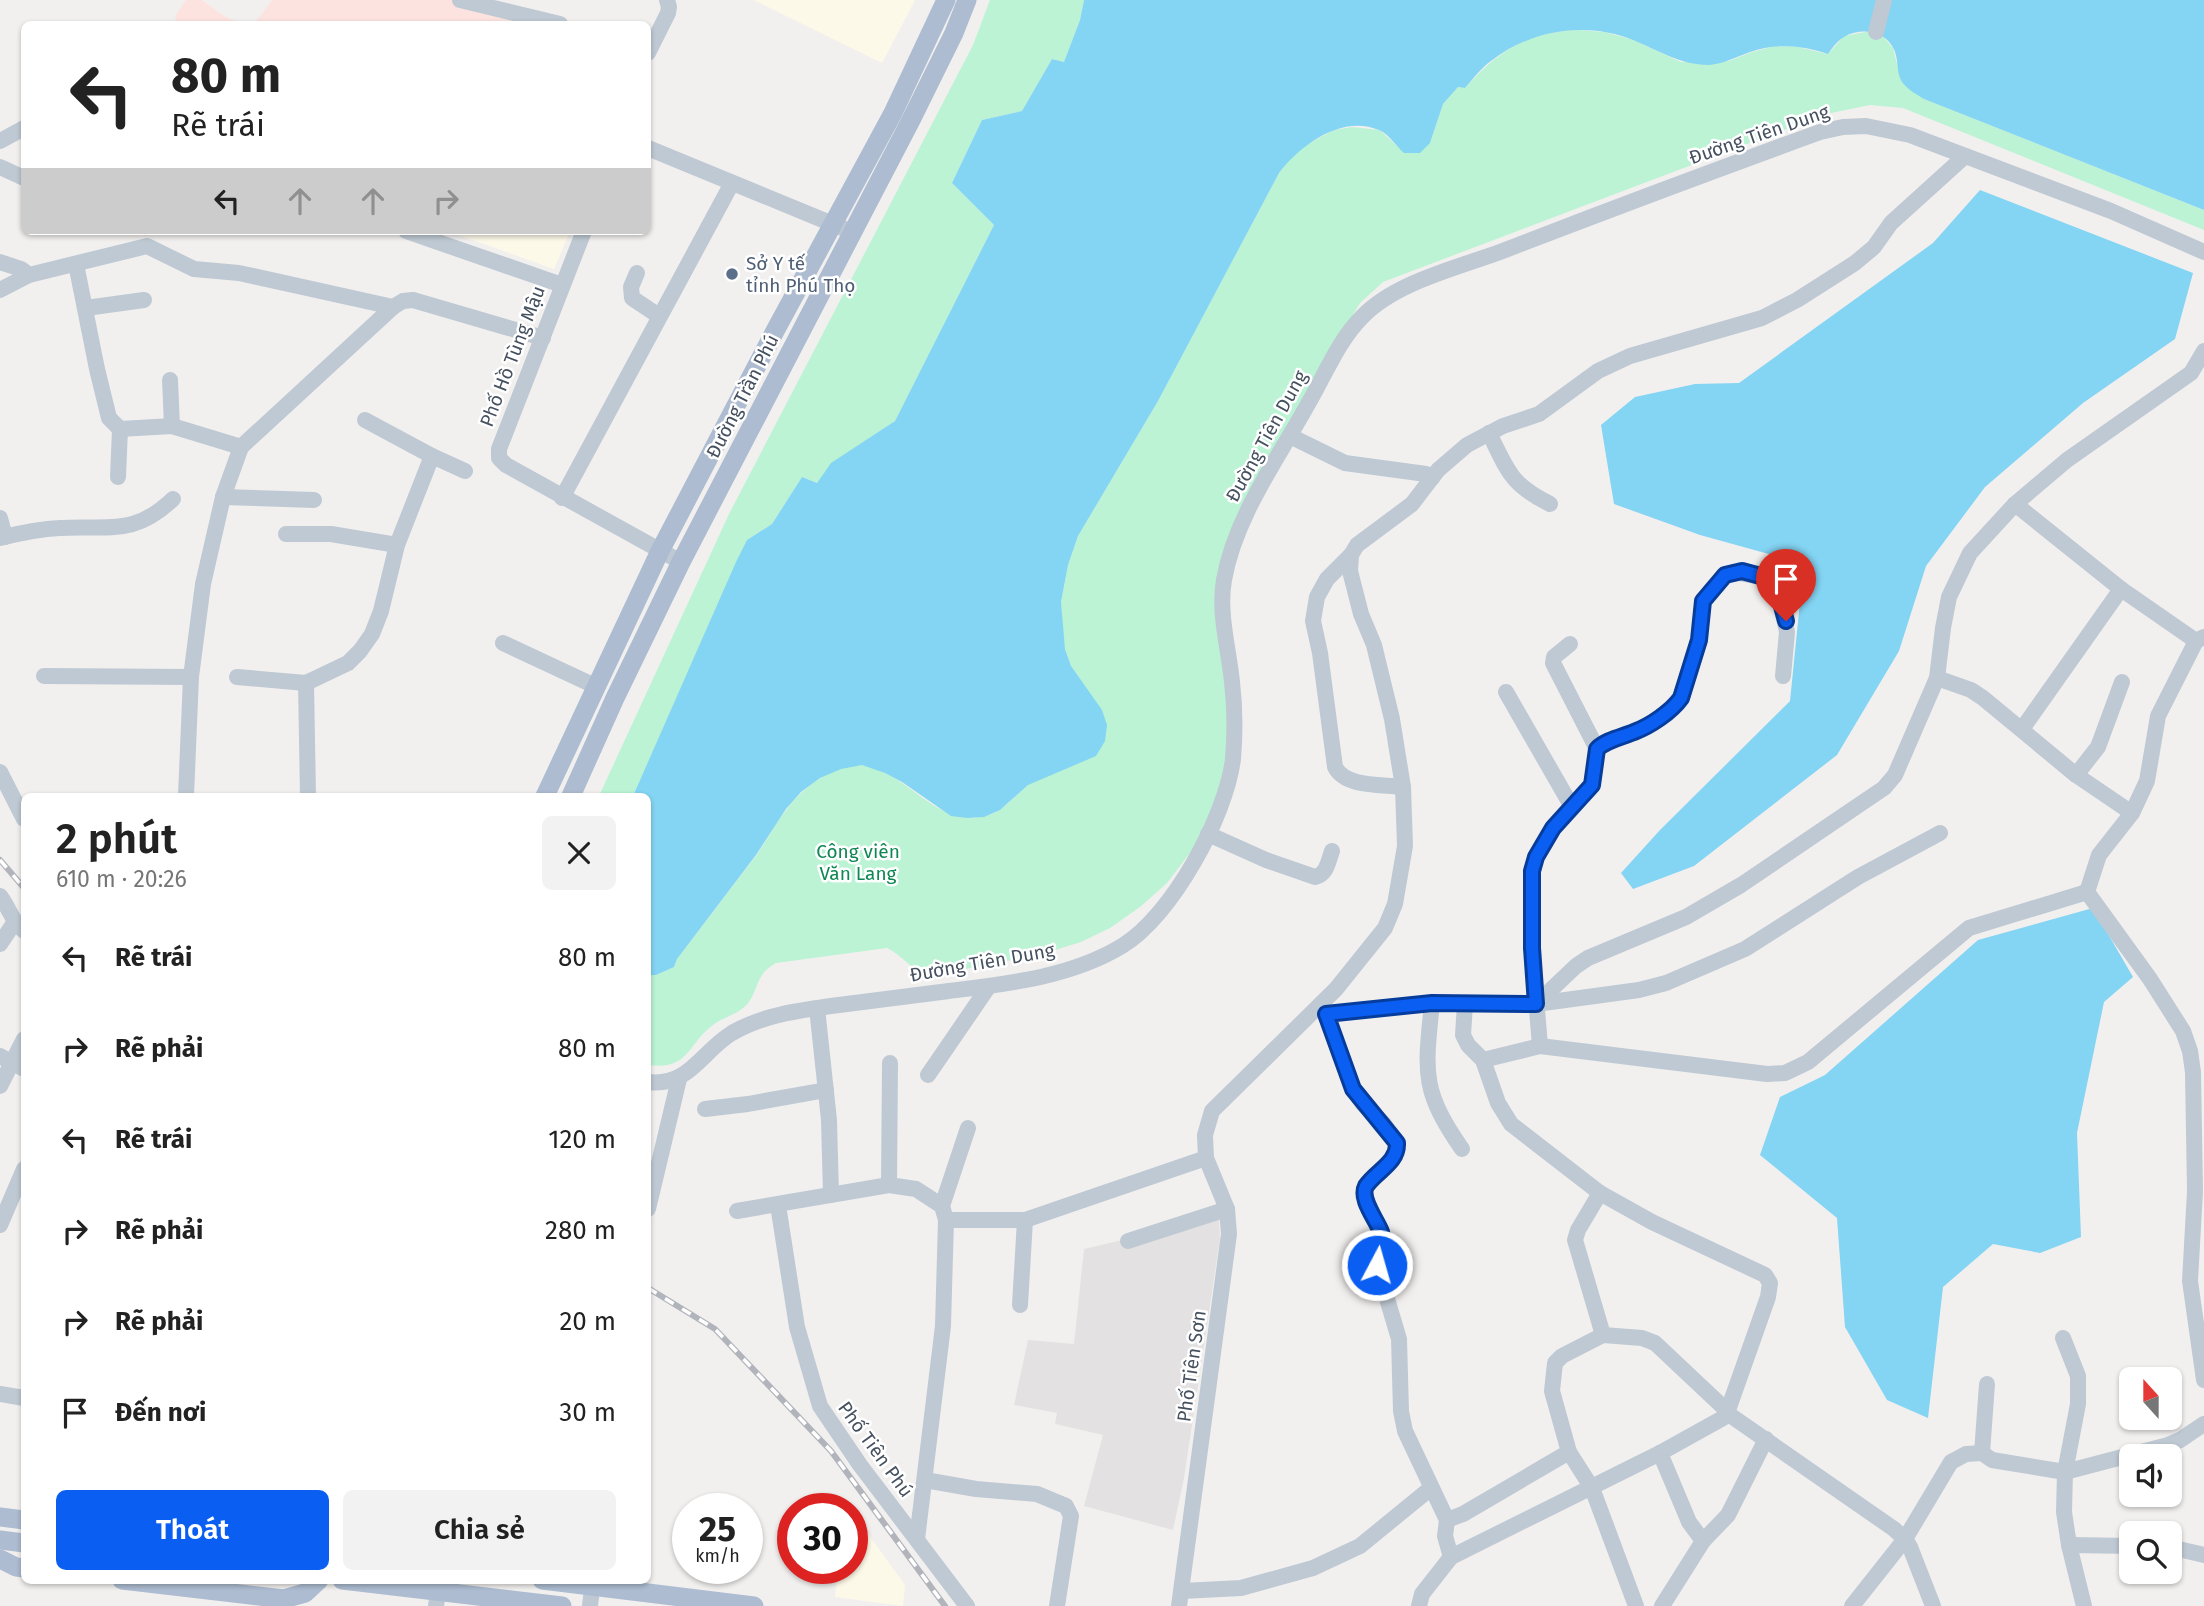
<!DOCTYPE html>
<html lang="vi">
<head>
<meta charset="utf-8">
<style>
	:root { --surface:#fff; --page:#f2f2f2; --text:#222; --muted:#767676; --accent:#0a5ef2 }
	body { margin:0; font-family:"Fira Sans",sans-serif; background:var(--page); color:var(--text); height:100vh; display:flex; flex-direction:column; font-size:26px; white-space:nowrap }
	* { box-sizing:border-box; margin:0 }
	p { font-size:23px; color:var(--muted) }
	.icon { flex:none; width:38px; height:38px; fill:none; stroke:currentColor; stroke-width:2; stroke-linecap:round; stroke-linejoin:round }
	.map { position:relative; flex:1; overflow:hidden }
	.side { position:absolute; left:21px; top:793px; width:630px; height:791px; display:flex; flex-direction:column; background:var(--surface); border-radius:10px; box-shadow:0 2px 5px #0004 }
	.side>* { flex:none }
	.hud { position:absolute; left:21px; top:21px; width:630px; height:214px; border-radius:10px; box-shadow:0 2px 5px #0004; background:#fff; color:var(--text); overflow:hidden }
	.needle { width:46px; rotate:339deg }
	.fabs { position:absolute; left:2119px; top:1367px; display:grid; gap:14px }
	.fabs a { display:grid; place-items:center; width:63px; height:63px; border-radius:10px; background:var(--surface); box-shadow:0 2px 5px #0004; font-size:35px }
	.speed { position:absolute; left:672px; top:1493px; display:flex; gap:14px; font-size:35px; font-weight:700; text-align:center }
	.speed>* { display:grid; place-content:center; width:91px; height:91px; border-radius:50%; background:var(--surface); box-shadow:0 2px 5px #0004; line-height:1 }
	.speed small { font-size:18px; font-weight:400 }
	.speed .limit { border:10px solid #d22; background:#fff; color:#111 }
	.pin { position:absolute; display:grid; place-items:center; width:60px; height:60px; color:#fff; margin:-72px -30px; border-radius:50% 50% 50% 0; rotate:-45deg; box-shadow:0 0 7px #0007 }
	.pin .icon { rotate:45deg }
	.me { position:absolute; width:77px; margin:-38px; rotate:6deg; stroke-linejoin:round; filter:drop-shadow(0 0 5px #0008) }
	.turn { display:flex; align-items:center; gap:24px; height:147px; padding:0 35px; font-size:32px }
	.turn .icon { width:91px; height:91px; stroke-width:2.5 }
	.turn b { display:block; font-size:49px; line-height:60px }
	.lanes { display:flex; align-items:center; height:66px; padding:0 35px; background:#0003; justify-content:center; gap:35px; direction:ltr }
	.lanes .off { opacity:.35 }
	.round { display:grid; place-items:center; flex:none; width:74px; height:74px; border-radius:10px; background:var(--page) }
	.head { display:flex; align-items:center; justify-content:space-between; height:119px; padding:0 35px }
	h1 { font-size:42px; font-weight:600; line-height:52px }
	.button { display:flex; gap:14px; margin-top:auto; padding:14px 35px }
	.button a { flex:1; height:80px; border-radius:10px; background:var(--accent); color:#fff; font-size:28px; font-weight:600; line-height:80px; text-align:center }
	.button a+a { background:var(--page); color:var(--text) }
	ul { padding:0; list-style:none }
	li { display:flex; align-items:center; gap:21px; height:91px; padding:0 35px }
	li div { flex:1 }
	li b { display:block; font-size:26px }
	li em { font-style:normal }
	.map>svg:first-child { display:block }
	.commercial { fill:#fdf9e8 }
	.education { fill:#e3e1e1 }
	.medical { fill:#fde3df }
	.green { fill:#bbf3d4 }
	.water { fill:#84d4f3 }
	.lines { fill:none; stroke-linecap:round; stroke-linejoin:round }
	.minor { stroke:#bfc9d3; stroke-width:16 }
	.major { stroke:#adbcd1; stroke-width:19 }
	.rail-casing { stroke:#b1b4bb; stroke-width:6 }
	.rail { stroke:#fff; stroke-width:3.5; stroke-dasharray:10; stroke-linecap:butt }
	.route-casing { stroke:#063d9d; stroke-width:18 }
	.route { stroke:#0a5ef2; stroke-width:12 }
	.service-dot { fill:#5c6f8a; stroke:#fff; stroke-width:2.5 }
	.labels { text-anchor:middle; stroke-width:5; stroke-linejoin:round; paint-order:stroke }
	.street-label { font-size:19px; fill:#46515f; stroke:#fff }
	.service-label { font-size:19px; fill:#4e5e75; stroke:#fff; text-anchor:start }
	.park-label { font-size:19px; fill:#0f8754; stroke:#fff }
</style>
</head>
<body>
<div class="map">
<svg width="2204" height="1606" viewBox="0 0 2204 1606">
	<rect width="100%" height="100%" fill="#f2f0ef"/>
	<g class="commercial">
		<path d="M754,0H915L882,63Z"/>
		<path d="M447,231H570L554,269Z"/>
		<path d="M866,1531L905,1585L903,1606L835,1597L838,1568H852V1541Z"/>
	</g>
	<path class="education" d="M1219,1217L1220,1239L1184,1478L1173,1530L1084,1506L1103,1435L1055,1424L1057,1413L1014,1405L1028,1340L1074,1344L1084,1249Z"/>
	<g class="medical">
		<path d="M186,0H202L224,16L242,24H177L175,16Z"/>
		<path d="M272,0H452L466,6L543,24H254Z"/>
	</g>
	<g class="green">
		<path d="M990,0H1084L1080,20L1064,62L1052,59L1022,111L982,120L952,183L994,225L895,421L832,463L817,483L802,477L772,524L747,540L633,796H599L729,514L973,45Z"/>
		<path d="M1579,30L1604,32L1631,39L1681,62L1729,61L1752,52L1775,46L1798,47L1828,54L1844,36L1871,31L1881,34L1893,48L1901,80L1924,99L2204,210V230L1903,108L1870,105L1826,114L1383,282L1360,303L1313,382L1228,548L1234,722L1220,791L1193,849L1167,883L1140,907L1110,928L1081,942L1042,954L935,975C911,973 907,958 887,948L776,963C756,974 760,985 749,1002C740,1014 725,1016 713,1025C688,1043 689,1071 648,1065V975H656L674,967L677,959C703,925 729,891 755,857C766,842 775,824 787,809C802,788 834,763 862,765C870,765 881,771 887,774C919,790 942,823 980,817C1002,814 1012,798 1028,785C1037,778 1050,774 1061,770L1089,695L1071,666L1065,649L1062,627L1061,602L1068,565L1078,536L1158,401L1279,173L1288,160L1304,146L1334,130L1352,127L1380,130L1397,146L1430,143L1443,104L1458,87L1465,88C1499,50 1527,32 1579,30Z"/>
	</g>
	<g class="water">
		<path d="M1084,0H2204V210L1924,99C1916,94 1908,90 1902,82C1898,75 1898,69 1897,61C1895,40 1878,29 1858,32C1844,34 1836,42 1828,54C1803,45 1775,43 1750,52C1736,57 1723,64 1709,65C1680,65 1658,50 1633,40C1585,21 1531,30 1491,61C1481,68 1473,79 1465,88L1458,87L1443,104L1430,143L1420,153H1404C1396,146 1389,134 1379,130C1342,114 1300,145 1279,173L1158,401L1078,536L1068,565L1061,602L1065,649L1071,666L1102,710L1107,725L1105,741L1096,756L1028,785L1000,810L984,817L967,818L951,816L902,782L885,773L862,765L841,769L820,778L801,792L786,809L756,855L677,959L674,967L656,975H648V796H633L736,562L747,540L772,524L802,477L817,483L831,463L895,421L994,225L952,183L982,120L1022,111L1052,59L1064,62L1080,20Z"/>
		<path d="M1980,190L2193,273L2175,339L2083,403L1985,487L1926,566L1899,651L1837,755L1694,866L1633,889L1621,873L1660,830L1790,701L1801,592L1776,556L1700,535L1614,504L1601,425L1635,397L1695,384L1739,383L1933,243Z"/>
		<path d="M2093,908L2133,977L2104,1002L2077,1133L2081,1237L2040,1253L1993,1244L1943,1287L1928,1418L1887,1400L1845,1327L1837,1218L1760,1155L1780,1097L1825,1075L1978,940Z"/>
	</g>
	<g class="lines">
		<g class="minor">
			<path d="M460,0L560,24"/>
			<path d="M1876,32L1884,0"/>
			<path d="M648,53L668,13L669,7L667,0"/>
			<path d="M0,141L24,128"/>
			<path d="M648,148L852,232"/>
			<path d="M0,167L24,178"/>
			<path d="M406,231L562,285"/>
			<path d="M584,231L499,449V458L506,465L681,562"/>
			<path d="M0,262L21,269L29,275"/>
			<path d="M76,264L97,369L109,418L120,429L172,426L241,447"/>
			<path d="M637,273L631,287L632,298L659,316"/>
			<path d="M0,290L29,275L147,246L194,269L239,273L393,307"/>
			<path d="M86,308L144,300"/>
			<path d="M170,380L172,426"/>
			<path d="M365,420L432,456"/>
			<path d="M1489,433C1508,471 1510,484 1550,504"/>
			<path d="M1290,436L1345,463L1426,474L1432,478"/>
			<path d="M118,477L120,429"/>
			<path d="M223,497L314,500"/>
			<path d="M562,498L732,183"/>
			<path d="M2015,504L2121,589L2196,641"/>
			<path d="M0,518L5,537"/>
			<path d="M286,534H331L397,545"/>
			<path d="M0,538C20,533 39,529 60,528C109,525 133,537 173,499"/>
			<path d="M1351,555L1327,579L1317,597L1313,621L1320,653L1335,767C1346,788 1382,784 1403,787"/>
			<path d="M503,643L595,686"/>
			<path d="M44,676L191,677"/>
			<path d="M237,677L306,683L348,663L360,651L372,634L381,611L397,545L432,456L465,471"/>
			<path d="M1937,678L1971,690L1983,698L2076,775L2132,813"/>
			<path d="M306,683L308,796"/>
			<path d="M1506,692L1572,807"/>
			<path d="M2022,729L2121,589"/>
			<path d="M1597,749C1606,740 1622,737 1634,732C1650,726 1671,712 1681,698L1699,640L1703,601L1725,575L1734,572L1768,578L1777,588L1787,632L1783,676"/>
			<path d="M0,772L24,819"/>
			<path d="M2076,775L2098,747L2122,682"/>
			<path d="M186,796L191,677L203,584L223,497L241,447L393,307L403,301L413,300L543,338"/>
			<path d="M1208,834L1266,860L1315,877C1327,874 1328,862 1332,851"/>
			<path d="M2087,892L2150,979L2183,1031L2190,1051L2193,1072L2195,1191L2190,1281L2204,1380"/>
			<path d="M2087,892L2099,855L2132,813L2147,781L2158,716L2196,641L2204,637"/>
			<path d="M0,896C10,909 11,920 24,931"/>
			<path d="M0,944L14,923"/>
			<path d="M1432,1003C1425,1072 1421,1090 1462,1149"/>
			<path d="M1536,1004L1576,966L1588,958L1686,917L1741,885L1884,788L1895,775L1937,678L1943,628L1949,597L1970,553L2015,504L2067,460L2191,373L2204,351"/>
			<path d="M1323,1006L1353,1089L1363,1104L1384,1124L1397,1143L1395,1156L1366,1187L1364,1195L1381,1232L1382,1239L1377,1265L1399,1339L1401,1411L1405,1431L1447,1520L1445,1536L1451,1557"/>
			<path d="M817,1008L829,1120L831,1195"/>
			<path d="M1326,1014L1432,1003L1536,1004L1639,990L1666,983L1745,949L1858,877L1940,833"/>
			<path d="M1540,1046L1532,949L1533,871L1536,857L1553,828L1592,784L1597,749L1553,663L1554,657L1570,644"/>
			<path d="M0,1056L24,1069"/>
			<path d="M1483,1060L1540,1046L1767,1074L1785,1073L1808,1062L1969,928L2087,892"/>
			<path d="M928,1075L989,986"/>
			<path d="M648,1082C689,1087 701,1052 732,1033C763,1015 796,1011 831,1006C870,1001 910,996 949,991C1007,984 1071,977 1122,946C1172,916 1226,816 1233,759C1235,735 1235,707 1232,682C1229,650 1218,613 1224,580C1235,517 1277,460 1308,404C1325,375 1338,341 1362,317C1394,283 1456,268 1500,252C1606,211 1713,171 1820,132L1843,127L1866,126L1910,135L2111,211L2204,252"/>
			<path d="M0,1086L24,1039"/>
			<path d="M705,1109L748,1104L826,1090"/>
			<path d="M889,1185L890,1063"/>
			<path d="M1600,1193L1578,1230L1575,1240L1603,1335"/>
			<path d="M778,1205L797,1327L820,1406L860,1465L967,1606"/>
			<path d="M942,1206L968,1128"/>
			<path d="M648,1209L679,1079"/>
			<path d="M737,1211L889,1185L916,1189L942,1206L946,1220H1025L1206,1158"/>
			<path d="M0,1225L24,1169"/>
			<path d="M1128,1241L1227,1209"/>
			<path d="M1020,1305L1025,1220"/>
			<path d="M2063,1338L2078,1376V1404L2065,1472L2064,1512L2069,1545L2084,1606"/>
			<path d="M0,1394L24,1398"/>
			<path d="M1660,1453L1689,1522L1703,1541"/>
			<path d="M1982,1453L1987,1384"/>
			<path d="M925,1480L976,1489L1037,1494L1066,1506L1071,1516L1057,1606"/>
			<path d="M1447,1520L1463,1514L1569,1452"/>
			<path d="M917,1539L943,1326L946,1220"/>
			<path d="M2069,1545L2132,1546"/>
			<path d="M2170,1547L2204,1555"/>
			<path d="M1182,1591L1241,1588L1313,1568L1360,1546L1431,1488"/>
			<path d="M436,1606L438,1591"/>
			<path d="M590,1606L593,1580"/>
			<path d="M1179,1606L1229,1234L1227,1209L1206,1158L1205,1135L1212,1111L1336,989L1385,928L1395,904L1405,846L1403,787L1392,719L1374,645L1361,614L1350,571L1351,555L1357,545L1412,504L1438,470L1467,445L1503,426L1539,414L1598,371L1630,356L1762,318L1797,300L1855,263L1874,247L1891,223L1965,156"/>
			<path d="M1419,1606L1422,1594L1451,1557L1660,1453L1723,1418L1727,1413L1768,1297L1770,1283L1765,1275L1652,1222L1600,1193L1511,1124L1498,1103L1483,1060L1468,1045L1463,1035L1465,1004"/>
			<path d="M1636,1606L1592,1488L1569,1452L1552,1391L1555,1363L1562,1356L1603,1335L1642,1338L1655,1343L1723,1407L1727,1413L1894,1529L1905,1539L1910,1547L1933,1606"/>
			<path d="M1662,1606L1703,1541L1728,1515L1766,1439"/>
			<path d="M1852,1606L1905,1539L1951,1462L1966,1454L1982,1453L1992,1460L2065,1472L2168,1445L2180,1440L2204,1424"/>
		</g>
		<g class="major">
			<path d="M545,796L660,551L775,331L893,113L946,0"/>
			<path d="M571,796L615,698L681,562L911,120L954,33L967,0"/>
			<path d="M0,1517L24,1520"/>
			<path d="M0,1540L24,1543"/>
			<path d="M0,1559L16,1567L24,1568"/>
			<path d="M122,1580L284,1599L305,1593L319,1580"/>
			<path d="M342,1580L562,1606"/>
			<path d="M542,1580L754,1606"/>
		</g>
		<g class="rail-casing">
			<g id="rail">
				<path d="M0,860L24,888"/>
				<path d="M648,1288L715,1329L831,1451L945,1606"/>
			</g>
		</g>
		<use href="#rail" class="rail"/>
	</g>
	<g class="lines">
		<g class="route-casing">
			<path id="route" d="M1377,1265C1377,1254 1384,1244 1381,1232C1377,1220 1359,1199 1366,1186C1376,1171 1398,1163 1397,1143L1353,1089L1326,1014L1432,1003L1536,1004L1532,948V871L1536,857L1553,828L1592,785L1597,749C1606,740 1622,737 1634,732C1650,726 1671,712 1681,698L1699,640L1703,601L1725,575L1742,571L1768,578L1777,588L1786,621"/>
		</g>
		<use href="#route" class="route"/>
	</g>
	<circle class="service-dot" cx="732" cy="274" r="7"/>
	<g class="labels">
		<g class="street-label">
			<text transform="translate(1759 134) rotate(-19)" y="7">Đường Tiên Dung</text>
			<text transform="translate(512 356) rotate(-69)" y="7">Phố Hồ Tùng Mậu</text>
			<text transform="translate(742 396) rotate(-63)" y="7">Đường Trần Phú</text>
			<text transform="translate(1266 436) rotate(-61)" y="7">Đường Tiên Dung</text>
			<text transform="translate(982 962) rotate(-10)" y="7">Đường Tiên Dung</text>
			<text transform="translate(1191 1366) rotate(-82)" y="7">Phố Tiên Sơn</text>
			<text transform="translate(876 1449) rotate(54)" y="7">Phố Tiên Phú</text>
		</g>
		<g class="service-label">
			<text x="746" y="270">Sở Y tế<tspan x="746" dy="22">tỉnh Phú Thọ</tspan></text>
		</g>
		<g class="park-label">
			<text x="858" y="858">Công viên<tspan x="858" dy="22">Văn Lang</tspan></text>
		</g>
	</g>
</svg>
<div class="fabs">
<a><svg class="needle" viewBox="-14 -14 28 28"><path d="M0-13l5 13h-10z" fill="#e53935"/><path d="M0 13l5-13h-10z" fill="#767676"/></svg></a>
<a><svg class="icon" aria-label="sound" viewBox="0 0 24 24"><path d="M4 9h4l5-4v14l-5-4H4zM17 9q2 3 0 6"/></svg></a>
<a><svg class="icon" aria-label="search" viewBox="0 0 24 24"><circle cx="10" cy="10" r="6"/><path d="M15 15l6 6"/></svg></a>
</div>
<div class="speed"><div>25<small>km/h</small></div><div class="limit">30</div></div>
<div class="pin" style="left:1786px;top:621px;background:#d93025"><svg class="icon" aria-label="arrive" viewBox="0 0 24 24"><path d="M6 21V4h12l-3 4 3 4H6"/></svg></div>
<svg class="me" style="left:1377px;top:1265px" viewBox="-20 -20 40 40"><circle r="17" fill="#0a5ef2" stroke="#fff" stroke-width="3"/><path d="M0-11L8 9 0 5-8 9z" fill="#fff"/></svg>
<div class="hud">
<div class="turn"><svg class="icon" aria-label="left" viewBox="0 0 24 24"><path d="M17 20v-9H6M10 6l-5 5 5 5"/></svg><div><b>80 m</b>Rẽ trái</div></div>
<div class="lanes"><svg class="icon" aria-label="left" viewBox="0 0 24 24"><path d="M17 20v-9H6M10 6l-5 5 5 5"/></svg><svg class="icon off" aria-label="ahead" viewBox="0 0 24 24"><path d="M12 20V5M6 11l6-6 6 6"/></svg><svg class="icon off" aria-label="ahead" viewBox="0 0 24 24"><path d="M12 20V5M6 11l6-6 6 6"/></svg><svg class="icon off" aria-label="right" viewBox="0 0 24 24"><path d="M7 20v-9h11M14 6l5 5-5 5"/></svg></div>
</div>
<section class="side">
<div class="head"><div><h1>2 phút</h1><p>610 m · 20:26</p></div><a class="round"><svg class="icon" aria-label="close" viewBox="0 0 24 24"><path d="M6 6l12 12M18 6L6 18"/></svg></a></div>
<ul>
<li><svg class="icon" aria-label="left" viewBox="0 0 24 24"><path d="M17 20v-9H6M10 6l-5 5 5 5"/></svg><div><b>Rẽ trái</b></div><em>80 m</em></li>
<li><svg class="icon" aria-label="right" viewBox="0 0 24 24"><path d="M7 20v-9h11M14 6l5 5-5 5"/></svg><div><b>Rẽ phải</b></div><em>80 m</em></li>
<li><svg class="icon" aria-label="left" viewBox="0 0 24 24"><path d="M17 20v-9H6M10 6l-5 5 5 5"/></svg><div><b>Rẽ trái</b></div><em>120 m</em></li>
<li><svg class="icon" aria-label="right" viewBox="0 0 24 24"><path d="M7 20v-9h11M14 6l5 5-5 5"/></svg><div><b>Rẽ phải</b></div><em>280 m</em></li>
<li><svg class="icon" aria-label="right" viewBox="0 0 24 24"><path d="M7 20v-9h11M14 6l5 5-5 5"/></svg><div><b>Rẽ phải</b></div><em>20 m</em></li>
<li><svg class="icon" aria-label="arrive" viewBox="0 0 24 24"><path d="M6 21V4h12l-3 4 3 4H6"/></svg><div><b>Đến nơi</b></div><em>30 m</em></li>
</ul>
<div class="button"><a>Thoát</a><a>Chia sẻ</a></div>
</section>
</div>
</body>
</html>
